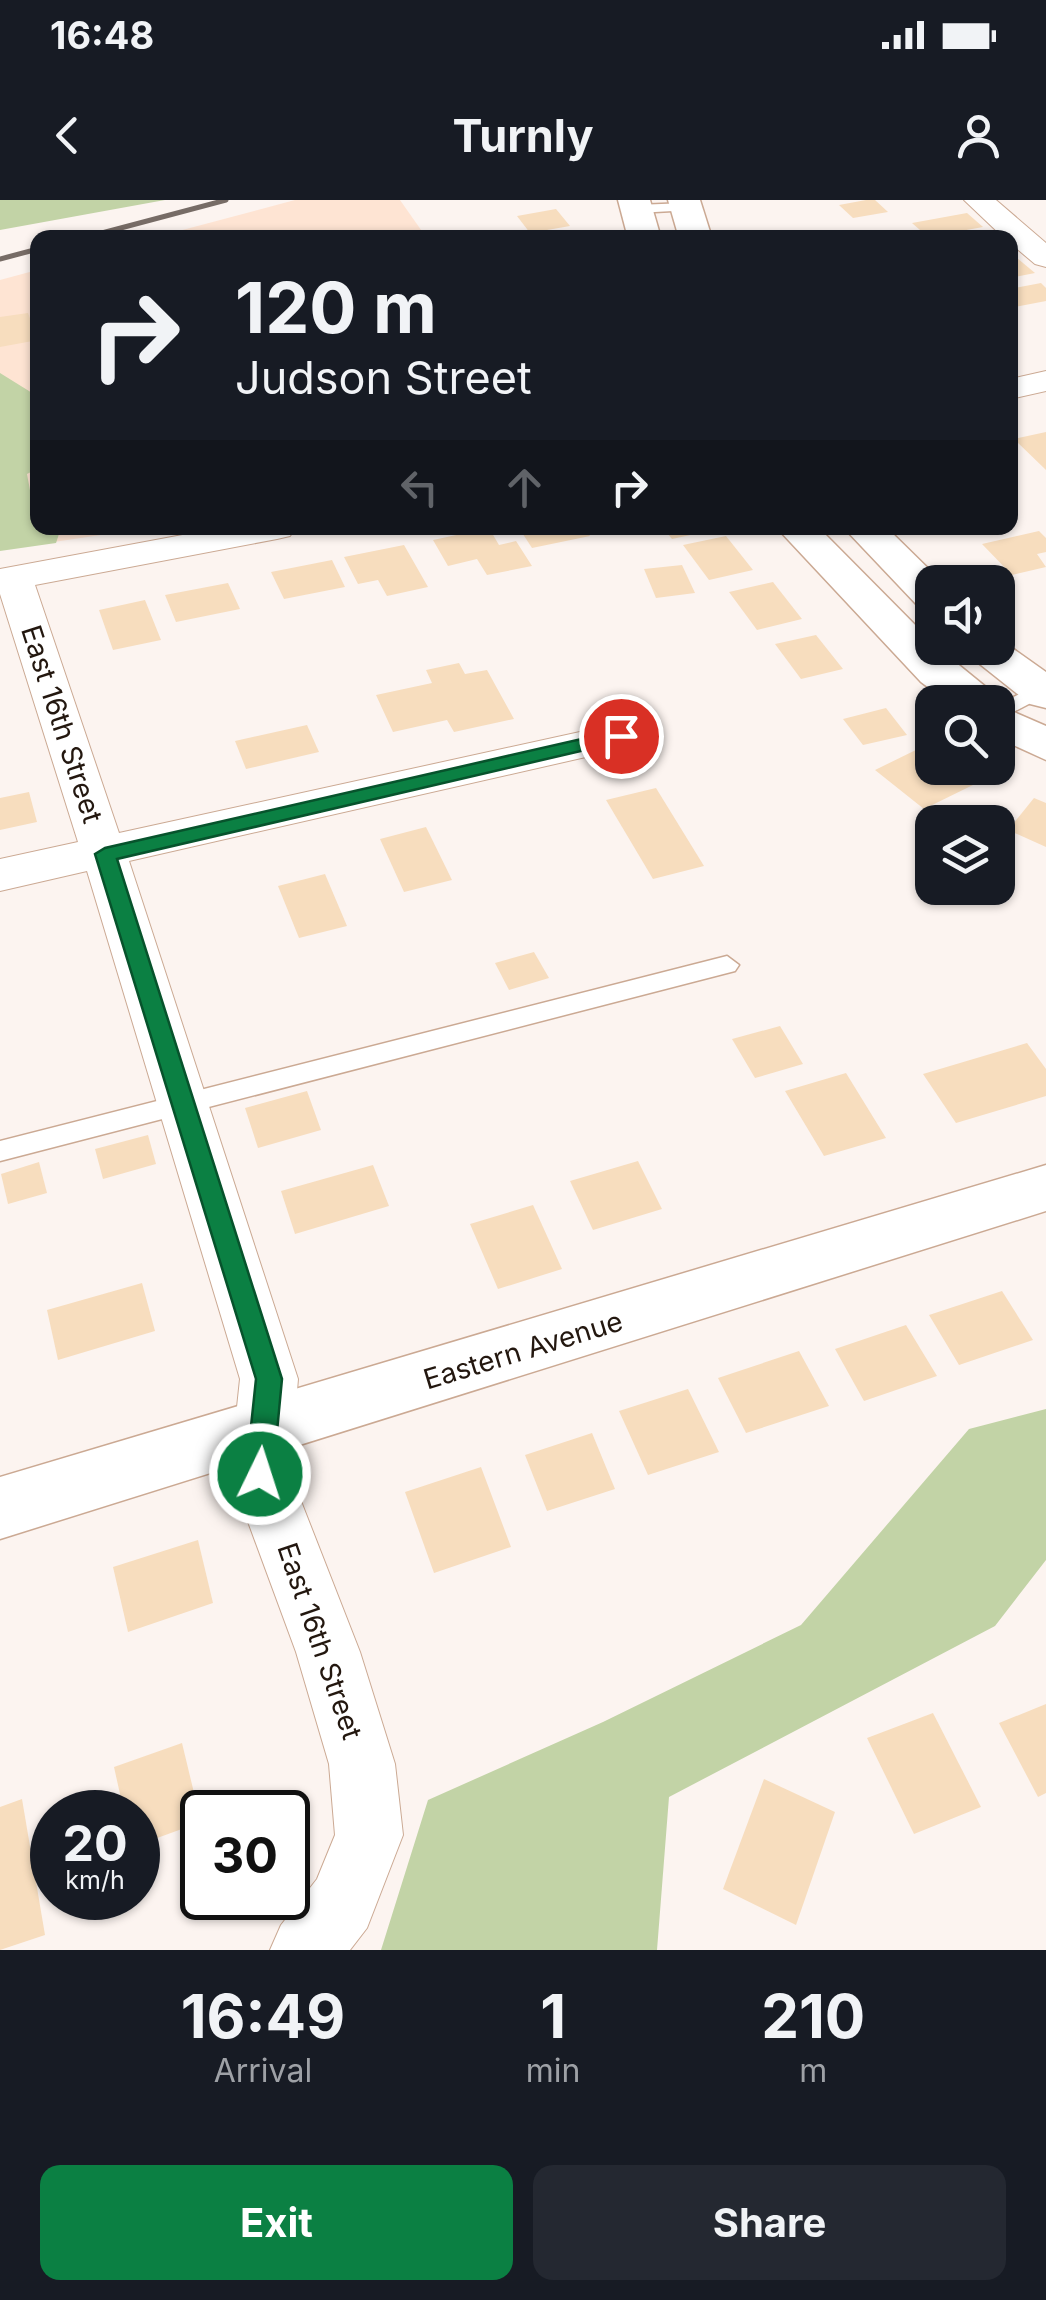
<!DOCTYPE html>
<html lang="en">
<head>
<meta charset="utf-8">
<style>
	:root { --surface:#171b24; --page:#242831; --text:#f1f3f6; --muted:#9ea1a6; --accent:#0b8043 }
	body { margin:0; font-family:Inter,sans-serif; background:var(--page); color:var(--text); height:100vh; display:flex; flex-direction:column; font-size:38px; white-space:nowrap }
	* { box-sizing:border-box; margin:0 }
	p { font-size:32px; color:var(--muted) }
	.icon { flex:none; width:55px; height:55px; fill:none; stroke:currentColor; stroke-width:2; stroke-linecap:round; stroke-linejoin:round }
	.map { position:relative; height:1750px; overflow:hidden }
	.sheet { display:flex; flex-direction:column; background:var(--surface); flex:1 }
	.sheet>* { flex:none }
	.guide { position:absolute; left:30px; top:30px; width:988px; height:305px; border-radius:20px; box-shadow:0 2px 8px #0004; background:#171b24; color:var(--text); overflow:hidden }
	.controls { position:absolute; left:915px; top:365px; display:grid; gap:20px }
	.controls a { display:grid; place-items:center; width:100px; height:100px; border-radius:20px; background:var(--surface); box-shadow:0 2px 8px #0004; font-size:50px }
	.speed { position:absolute; left:30px; top:1590px; display:flex; gap:20px; font-size:50px; font-weight:700; text-align:center }
	.speed>* { display:grid; place-content:center; width:130px; height:130px; border-radius:50%; background:var(--surface); box-shadow:0 2px 8px #0004; line-height:1 }
	.speed small { font-size:25px; font-weight:400 }
	.speed .limit { border:5px solid #111; border-radius:15px; background:#fff; color:#111 }
	.pin { position:absolute; display:grid; place-items:center; width:85px; height:85px; color:#fff; margin:-42px; border:5px solid #fff; border-radius:50%; box-shadow:0 2px 10px #0007 }
	.me { position:absolute; width:110px; margin:-55px; rotate:4deg; stroke-linejoin:round; filter:drop-shadow(0 0 8px #0008) }
	.turn { display:flex; align-items:center; gap:35px; height:210px; padding:0 40px; font-size:45px }
	.turn .icon { width:130px; height:130px; stroke-width:2.5 }
	.turn b { display:block; font-size:70px; line-height:85px }
	.lanes { display:flex; align-items:center; height:95px; padding:0 40px; background:#0003; justify-content:center; gap:50px; direction:ltr }
	.lanes .off { opacity:.35 }
	.eta { display:flex; justify-content:space-evenly; align-items:center; height:170px; text-align:center }
	.eta b { font-size:60px; font-weight:700; line-height:70px }
	.cta { display:flex; gap:20px; margin-top:auto; padding:20px 40px }
	.cta a { flex:1; height:115px; border-radius:20px; background:var(--accent); color:#fff; font-size:40px; font-weight:700; line-height:115px; text-align:center }
	.cta a+a { background:var(--page); color:var(--text) }
	.status { display:flex; justify-content:space-between; align-items:center; height:70px; padding:0 50px; background:var(--surface); direction:ltr }
	.status svg { height:28px; fill:currentColor }
	header { display:flex; justify-content:space-between; align-items:center; height:130px; padding:0 40px; background:var(--surface); font-size:45px; font-weight:700 }
	.map>svg:first-child { display:block }
	.built { fill:#fee4d3 }
	.green { fill:#c2d3a6 }
	.building { fill:#f7ddbe }
	.lines { fill:none; stroke-linecap:round; stroke-linejoin:round }
	.service-casing { stroke:#cba993; stroke-width:3 }
	.minor-casing { stroke:#cba993; stroke-width:2 }
	.tertiary-casing { stroke:#cba993; stroke-width:3 }
	.service { fill:#fff; fill-rule:evenodd }
	.minor { fill:#fff; fill-rule:evenodd }
	.tertiary { fill:#fff; fill-rule:evenodd }
	.rail { stroke:#776c66; stroke-width:5 }
	.route { fill:#0b8043; stroke:#07532c; stroke-width:2.5 }
	.labels { text-anchor:middle; stroke-width:8; stroke-linejoin:round; paint-order:stroke }
	.street-label { font-size:28px; fill:#23170f; stroke:#fff }
</style>
</head>
<body>
<div class="status"><b>16:48</b><svg viewBox="0 0 49 12"><path d="M0 12V9h3v3zM5 12V6h3v6zM10 12V3h3v9zM15 12V0h3v12zM26 1h20v11H26zM47 4h2v5h-2z"/></svg></div>
<header><svg class="icon" aria-label="back" viewBox="0 0 24 24"><path d="M15 5l-7 7 7 7"/></svg>Turnly<svg class="icon" aria-label="person" viewBox="0 0 24 24"><circle cx="12" cy="8" r="4"/><path d="M4 21q1-7 8-7t8 7"/></svg></header>
<div class="map">
<svg width="1046" height="1750" viewBox="0 0 1046 1750">
	<rect width="100%" height="100%" fill="#fcf4f0"/>
	<g class="built">
		<path d="M295,0H400L426,37H156Z"/>
		<path d="M37,70L38,328H148L0,350V80Z"/>
	</g>
	<g class="green">
		<path d="M0,0H165L0,30Z"/>
		<path d="M0,173L37,196V269L27,274L32,301L37,305L38,328H61L56,343L0,351Z"/>
		<path d="M1046,1209V1360L995,1426L669,1597L657,1750H381L428,1600L603,1522L801,1425L969,1229Z"/>
	</g>
	<g class="building">
		<path d="M866,0H875L888,12L853,18L839,5Z"/>
		<path d="M556,9L570,26L530,33L517,16Z"/>
		<path d="M967,13L983,27L928,37L912,23Z"/>
		<path d="M1017,58L1035,73L1010,78V59Z"/>
		<path d="M1041,83L1046,88V101L1014,107L1010,104V89Z"/>
		<path d="M28,113L38,140L0,147V117Z"/>
		<path d="M1046,232V270L1014,239Z"/>
		<path d="M489,328L499,345L516,341L532,366L487,375L477,359L448,366L433,340Z"/>
		<path d="M519,328H585L590,336L532,348Z"/>
		<path d="M663,328H718V329L672,339Z"/>
		<path d="M1039,331L1046,338V352L1037,354L1046,367L1012,375L982,344Z"/>
		<path d="M726,336L753,370L709,380L683,345Z"/>
		<path d="M404,345L428,387L387,396L378,380L358,384L344,357Z"/>
		<path d="M332,360L345,387L284,399L271,372Z"/>
		<path d="M682,365L695,393L656,398L644,369Z"/>
		<path d="M773,382L802,419L757,430L729,392Z"/>
		<path d="M228,383L240,409L176,422L165,395Z"/>
		<path d="M145,400L161,440L113,450L99,410Z"/>
		<path d="M816,435L843,469L801,479L775,444Z"/>
		<path d="M459,463L465,474L487,470L514,519L454,532L447,520L393,532L376,495L432,483L426,470Z"/>
		<path d="M886,508L907,535L863,545L843,519Z"/>
		<path d="M307,525L319,552L246,569L235,541Z"/>
		<path d="M924,546L932,553V568H951L973,585L924,609L875,570Z"/>
		<path d="M656,588L704,666L653,679L606,600Z"/>
		<path d="M29,592L37,622L0,630V598Z"/>
		<path d="M1034,598L1046,603V647L1008,630Z"/>
		<path d="M951,606L971,622H932V631L921,621Z"/>
		<path d="M426,627L452,680L404,692L380,639Z"/>
		<path d="M325,674L347,726L299,738L278,686Z"/>
		<path d="M534,752L549,778L509,790L495,763Z"/>
		<path d="M780,826L803,864L755,878L732,839Z"/>
		<path d="M1027,843L1046,869V896L956,923L923,874Z"/>
		<path d="M846,873L886,938L824,956L785,891Z"/>
		<path d="M307,891L321,930L258,948L245,908Z"/>
		<path d="M148,935L156,964L103,979L95,949Z"/>
		<path d="M638,961L662,1009L593,1030L570,981Z"/>
		<path d="M39,962L47,993L8,1004L1,974Z"/>
		<path d="M373,965L389,1006L295,1034L281,991Z"/>
		<path d="M533,1005L562,1069L498,1089L470,1024Z"/>
		<path d="M142,1083L155,1131L58,1160L47,1110Z"/>
		<path d="M1002,1091L1033,1140L959,1165L929,1115Z"/>
		<path d="M906,1125L937,1176L864,1201L835,1149Z"/>
		<path d="M799,1151L829,1206L746,1233L718,1178Z"/>
		<path d="M688,1189L719,1252L648,1275L619,1211Z"/>
		<path d="M592,1233L615,1289L547,1311L525,1255Z"/>
		<path d="M481,1267L511,1347L434,1373L405,1292Z"/>
		<path d="M198,1340L213,1403L128,1432L113,1367Z"/>
		<path d="M1046,1504V1593L1038,1597L999,1523Z"/>
		<path d="M933,1513L981,1607L914,1634L867,1538Z"/>
		<path d="M182,1543L201,1622L138,1645V1612H124L114,1567Z"/>
		<path d="M764,1579L835,1612L796,1725L723,1689Z"/>
		<path d="M22,1599L45,1735L0,1750V1607Z"/>
	</g>
	<g class="lines">
		<g class="service-casing">
			<g id="service">
				<path d="M686,3L693,7L691,10L637,13L630,9L637,5Z"/>
				<path d="M1039,484L1046,485V495L998,520V505Z"/>
				<path d="M727,756L739,765L735,771L0,961V941Z"/>
			</g>
		</g>
		<g class="minor-casing">
			<g id="minor">
				<path d="M964,0H996L1046,43V67L1035,64L1010,43V38H1004Z"/>
				<path d="M1046,171V191L1010,199V179Z"/>
				<path d="M220,328H295L290,336L277,339L35,385L119,633L621,523L636,527L642,536L636,545L621,549L129,661L298,1179L290,1273L360,1452L395,1564L403,1635L367,1728L350,1750H270L281,1725L317,1679L335,1635L329,1564L296,1452L230,1273L240,1179L87,671L0,691V659L78,642L0,394V369Z"/>
			</g>
		</g>
		<g class="tertiary-casing">
			<g id="tertiary">
				<path d="M618,0H650L661,38H628Z"/>
				<path d="M668,0H700L712,38H679Z"/>
				<path d="M777,328H819L932,442V448H938L992,492L999,502L998,504L948,502L921,482Z"/>
				<path d="M844,328H887L942,382H932V409L917,405Z"/>
				<path d="M998,438L1046,472V508L1030,504L971,457L964,448H998Z"/>
				<path d="M998,505L1046,526V560L998,538Z"/>
				<path d="M1046,965V1011L0,1339V1277Z"/>
			</g>
		</g>
		<use href="#service" class="service"/>
		<use href="#minor" class="minor"/>
		<use href="#tertiary" class="tertiary"/>
		<g class="rail">
			<path d="M83,38L226,0"/>
			<path d="M0,59L38,49"/>
		</g>
	</g>
	<path class="route" d="M621,530L628,531V540L117,659L282,1179L273,1274L269,1282L260,1286L250,1282L246,1274L256,1179L95,654L105,648Z"/>
	<g class="labels">
		<g class="street-label">
			<text transform="translate(62 524) rotate(72)" y="10">East 16th Street</text>
			<text transform="translate(523 1150) rotate(-17)" y="10">Eastern Avenue</text>
			<text transform="translate(320 1441) rotate(71)" y="10">East 16th Street</text>
		</g>
	</g>
</svg>
<div class="controls">
<a><svg class="icon" aria-label="sound" viewBox="0 0 24 24"><path d="M4 9h4l5-4v14l-5-4H4zM17 9q2 3 0 6"/></svg></a>
<a><svg class="icon" aria-label="search" viewBox="0 0 24 24"><circle cx="10" cy="10" r="6"/><path d="M15 15l6 6"/></svg></a>
<a><svg class="icon" aria-label="layers" viewBox="0 0 24 24"><path d="M12 4l9 5-9 5-9-5zM3 14l9 5 9-5"/></svg></a>
</div>
<div class="speed"><div>20<small>km/h</small></div><div class="limit">30</div></div>
<div class="pin" style="left:621px;top:536px;background:#d93025"><svg class="icon" aria-label="arrive" viewBox="0 0 24 24"><path d="M6 21V4h12l-3 4 3 4H6"/></svg></div>
<svg class="me" style="left:260px;top:1274px" viewBox="-20 -20 40 40"><circle r="17" fill="#0b8043" stroke="#fff" stroke-width="3"/><path d="M0-11L8 9 0 5-8 9z" fill="#fff"/></svg>
<div class="guide">
<div class="turn"><svg class="icon" aria-label="right" viewBox="0 0 24 24"><path d="M7 20v-9h11M14 6l5 5-5 5"/></svg><div><b>120 m</b>Judson Street</div></div>
<div class="lanes"><svg class="icon off" aria-label="left" viewBox="0 0 24 24"><path d="M17 20v-9H6M10 6l-5 5 5 5"/></svg><svg class="icon off" aria-label="ahead" viewBox="0 0 24 24"><path d="M12 20V5M6 11l6-6 6 6"/></svg><svg class="icon" aria-label="right" viewBox="0 0 24 24"><path d="M7 20v-9h11M14 6l5 5-5 5"/></svg></div>
</div>
</div>
<section class="sheet">
<div class="eta">
<div><b>16:49</b><p>Arrival</p></div>
<div><b>1</b><p>min</p></div>
<div><b>210</b><p>m</p></div>
</div>
<div class="cta"><a>Exit</a><a>Share</a></div>
</section>
</body>
</html>
